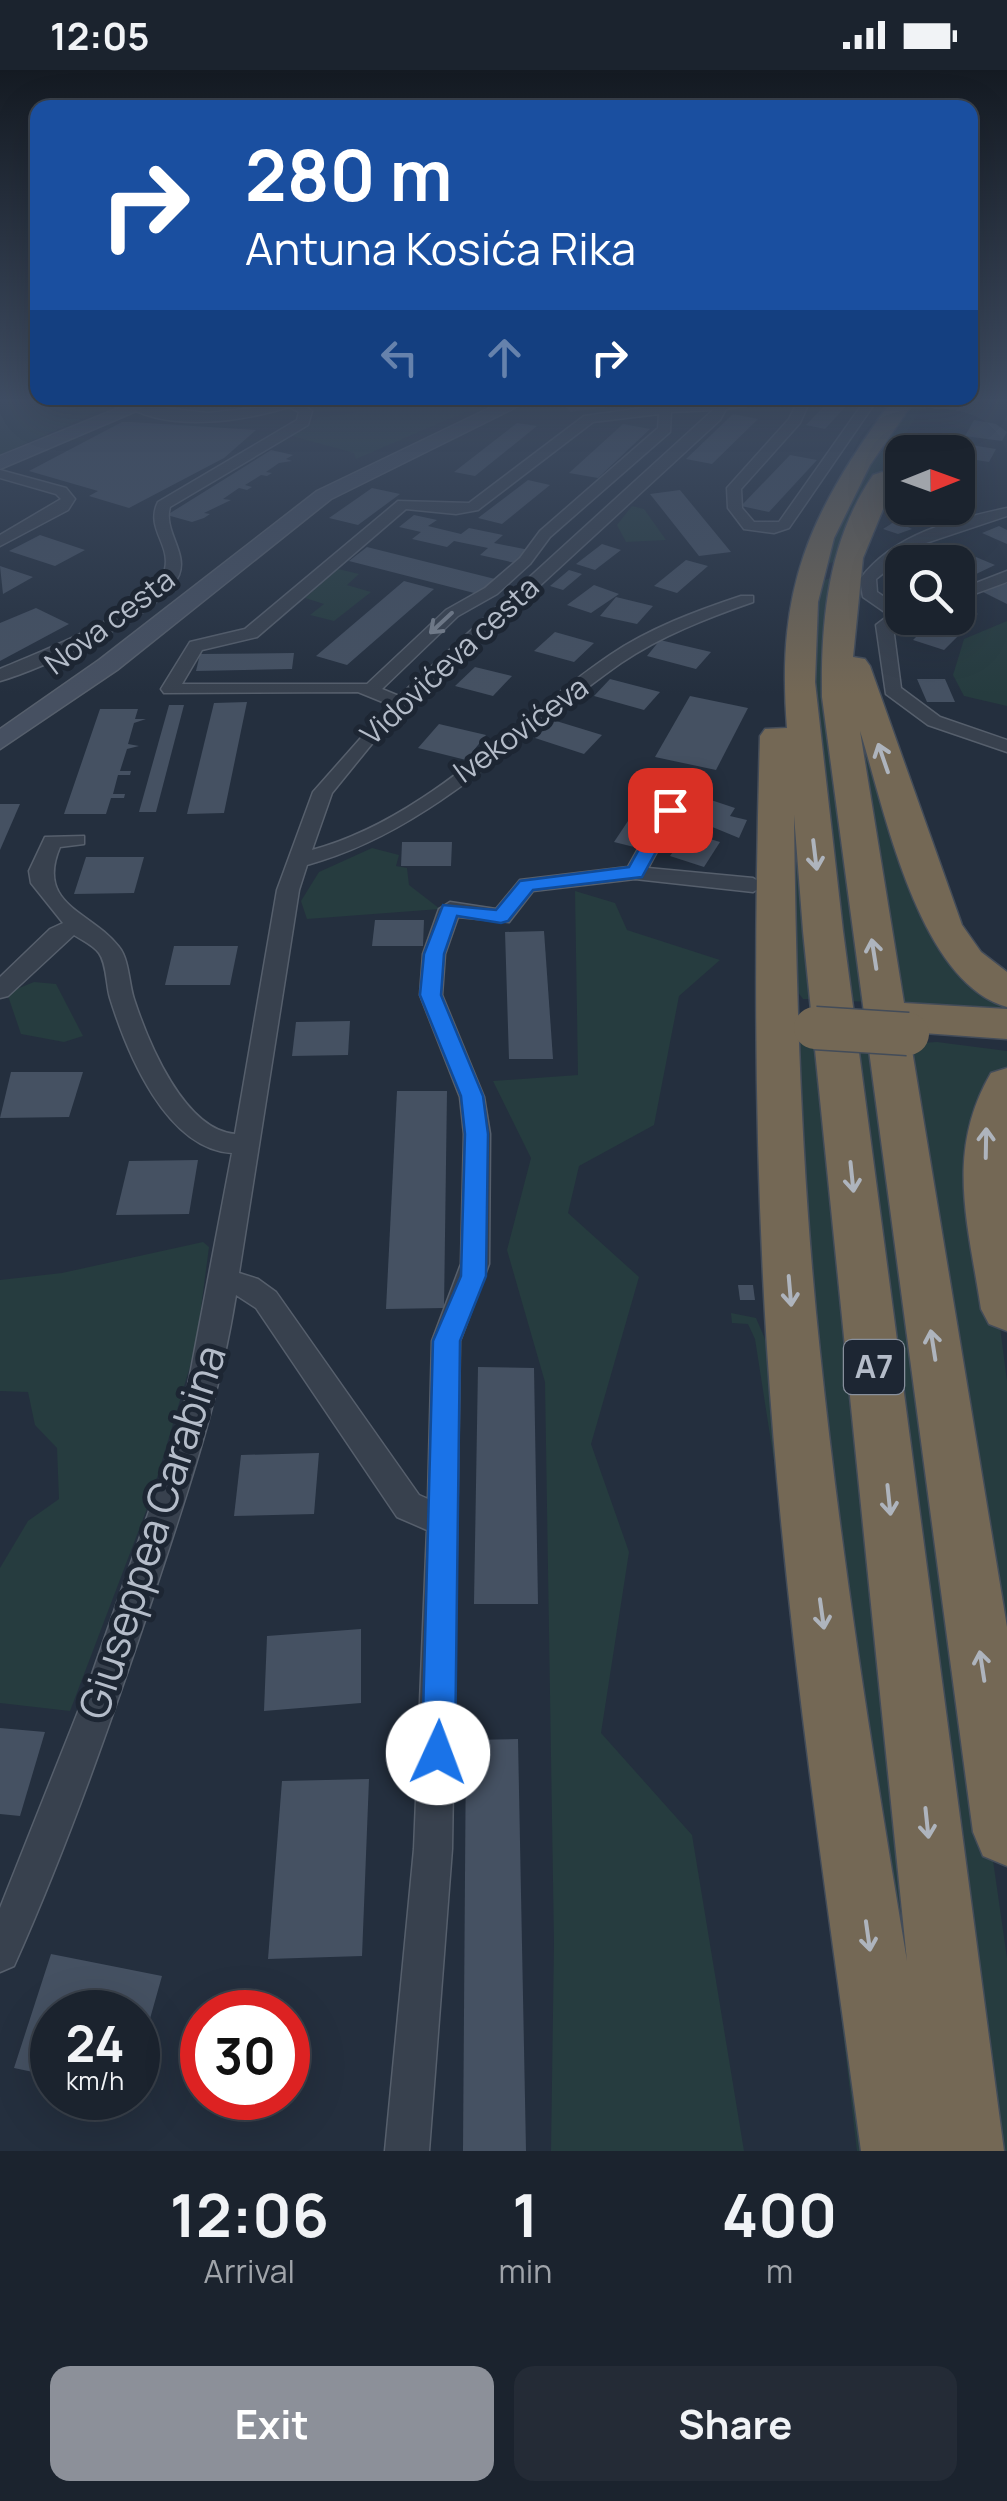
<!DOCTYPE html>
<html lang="en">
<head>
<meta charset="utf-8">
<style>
	:root { --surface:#1b232e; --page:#242b36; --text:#f1f3f6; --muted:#a0a4aa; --line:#39404a; --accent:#8c9099 }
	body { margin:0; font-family:Manrope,sans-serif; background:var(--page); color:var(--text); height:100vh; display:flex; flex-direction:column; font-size:38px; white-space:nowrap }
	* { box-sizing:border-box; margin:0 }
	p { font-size:32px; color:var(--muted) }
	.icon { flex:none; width:55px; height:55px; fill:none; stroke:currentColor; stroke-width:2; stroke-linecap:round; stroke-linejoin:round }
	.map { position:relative; height:2081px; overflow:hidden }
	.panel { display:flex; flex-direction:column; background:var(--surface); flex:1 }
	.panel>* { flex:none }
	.banner { position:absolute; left:30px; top:30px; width:948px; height:305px; border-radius:20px; box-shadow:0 10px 40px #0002,0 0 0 2px var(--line); background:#1a4fa0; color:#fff; overflow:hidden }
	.needle { width:65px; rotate:89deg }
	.tools { position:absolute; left:885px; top:365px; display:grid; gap:20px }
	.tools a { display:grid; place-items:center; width:90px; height:90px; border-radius:20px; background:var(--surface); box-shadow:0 10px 40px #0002,0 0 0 2px var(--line); font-size:50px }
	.speed { position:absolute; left:30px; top:1920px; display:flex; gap:20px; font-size:50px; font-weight:700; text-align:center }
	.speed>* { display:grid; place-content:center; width:130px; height:130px; border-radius:50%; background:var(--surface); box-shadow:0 10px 40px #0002,0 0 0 2px var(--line); line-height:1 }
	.speed small { font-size:25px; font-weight:400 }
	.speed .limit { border:15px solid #d22; background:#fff; color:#111 }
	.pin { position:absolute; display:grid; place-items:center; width:85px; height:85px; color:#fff; margin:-42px; border-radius:20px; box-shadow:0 5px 15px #0006 }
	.me { position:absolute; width:110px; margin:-55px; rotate:2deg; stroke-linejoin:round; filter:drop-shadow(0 0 8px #0008) }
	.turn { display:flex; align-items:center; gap:35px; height:210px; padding:0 50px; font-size:45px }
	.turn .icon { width:130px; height:130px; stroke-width:2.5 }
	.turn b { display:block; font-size:70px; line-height:85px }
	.lanes { display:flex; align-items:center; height:95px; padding:0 50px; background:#0003; justify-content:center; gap:50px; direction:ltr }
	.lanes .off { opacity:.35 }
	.eta { display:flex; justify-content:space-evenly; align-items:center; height:170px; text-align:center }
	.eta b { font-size:60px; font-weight:700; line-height:70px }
	.cta { display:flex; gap:20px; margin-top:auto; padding:20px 50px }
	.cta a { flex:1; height:115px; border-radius:20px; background:var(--accent); color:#fff; font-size:40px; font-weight:700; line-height:115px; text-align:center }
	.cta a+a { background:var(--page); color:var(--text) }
	.status { display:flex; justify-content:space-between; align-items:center; height:70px; padding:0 50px; background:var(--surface); direction:ltr }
	.status svg { height:28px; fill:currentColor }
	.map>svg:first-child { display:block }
	.green { fill:#263c3f }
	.building { fill:#455162 }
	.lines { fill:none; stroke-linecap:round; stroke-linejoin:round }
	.street-casing { stroke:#565f6c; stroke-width:3 }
	.secondary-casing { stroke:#565f6c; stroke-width:3 }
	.highway-casing { stroke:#434c59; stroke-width:3 }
	.street { fill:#38414e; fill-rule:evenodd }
	.secondary { fill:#465061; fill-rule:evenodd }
	.highway { fill:#746855; fill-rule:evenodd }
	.highway-bridge-casing { stroke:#434c59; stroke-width:45; stroke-linecap:butt }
	.highway-bridge { stroke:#746855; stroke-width:42 }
	.oneway { stroke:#7c8592 }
	.oneway2 { stroke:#aeb4bd }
	.route { fill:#1a73e8; stroke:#114b97; stroke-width:2.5 }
	.labels { text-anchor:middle; stroke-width:10; stroke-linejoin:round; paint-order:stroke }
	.far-street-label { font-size:30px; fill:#b4bcc9; stroke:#1d2633 }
	.shield { fill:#1d2633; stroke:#878f9c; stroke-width:2.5 }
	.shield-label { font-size:32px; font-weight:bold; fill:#b4bcc9 }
	.near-street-label { font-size:42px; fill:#b4bcc9; stroke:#1d2633 }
</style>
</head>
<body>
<div class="status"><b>12:05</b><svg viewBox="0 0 49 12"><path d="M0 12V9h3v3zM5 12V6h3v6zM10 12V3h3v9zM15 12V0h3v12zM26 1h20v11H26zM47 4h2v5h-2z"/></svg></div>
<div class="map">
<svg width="1007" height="2081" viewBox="0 0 1007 2081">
	<rect width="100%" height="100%" fill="#242f3e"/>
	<g class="green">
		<path d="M0,333H108L110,336L0,385Z"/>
		<path d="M380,333H486L356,389L354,383L292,366L317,348L359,342Z"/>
		<path d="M911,333H925L858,438L837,491L823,495L875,384Z"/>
		<path d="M632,436L644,439L666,470L626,472L617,455Z"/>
		<path d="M338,499L359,504L347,515L371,522L334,551L310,545L324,534L305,528Z"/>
		<path d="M833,507L870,932L846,931L811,638L819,512Z"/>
		<path d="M1007,551V636L964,626L953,605L964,569Z"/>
		<path d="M854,625L929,850L1007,934V947L896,934Z"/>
		<path d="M791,661L812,929H803L787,908Z"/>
		<path d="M372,778L399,785L396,796L407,798L409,815L440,839L307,849L301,831L319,802Z"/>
		<path d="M575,821L615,833L627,860L720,890L679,926L654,1055L579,1096L568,1143L639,1207L591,1374L629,1482L601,1663L692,1765L744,2081H551L554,1873L545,1312L507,1180L531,1088L493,1011L578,1005Z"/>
		<path d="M34,912L56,914L83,966L64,972L21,964L7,923Z"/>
		<path d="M818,968L937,2081L816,1397L795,974Z"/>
		<path d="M852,971L876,973L1007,1888V2081H993Z"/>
		<path d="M937,972L1007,981V999L974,1057L1007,1311V1606L904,974Z"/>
		<path d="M203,1172L209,1177L196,1276L151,1428L70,1641L0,1633V1498L28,1451L59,1429L57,1378L35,1355L28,1322L0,1321V1210L62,1203Z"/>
		<path d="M731,1243L756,1248L781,1306L880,2081H857L779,1423L755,1269L748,1254L732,1253Z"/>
	</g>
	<g class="building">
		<path d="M562,333H624V335L570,342Z"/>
		<path d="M827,333H849L825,359L806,355Z"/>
		<path d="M733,344L758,349L712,394L686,389Z"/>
		<path d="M974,350L996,354L1007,362L1002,371L965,366Z"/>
		<path d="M122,352H131L256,360L224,388L129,438L89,426L98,421L29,401Z"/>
		<path d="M517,353L537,356L475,406L454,402Z"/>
		<path d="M623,354L650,359L598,408L569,403Z"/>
		<path d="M944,371L958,373L996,379L989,392L958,387V382H938Z"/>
		<path d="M271,380L293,385L286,389L292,391L279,393L266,402L272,403L267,406L261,405L245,415L252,417L247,420L239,418L223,429L231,430L204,443L210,444L204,448L192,452L167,445Z"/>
		<path d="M790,385L817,390L769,442L741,436Z"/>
		<path d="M528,410L550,415L502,454L478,448Z"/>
		<path d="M372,418L400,424L358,455L329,448Z"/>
		<path d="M680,420L731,482L699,486L650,424Z"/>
		<path d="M414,445L437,450L428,456L461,464L469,458L503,465L494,473L529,480L515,493L480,485L488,478L454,471L447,477L412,469L421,462L399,457Z"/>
		<path d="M897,450L911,456L908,457L912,459L898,464L883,459Z"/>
		<path d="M999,456L1007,460V474L982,463Z"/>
		<path d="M40,465L85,480L55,496L9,481Z"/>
		<path d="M602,474L621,480L595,500L576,494Z"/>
		<path d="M367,477L495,509L478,524L349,491Z"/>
		<path d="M976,487L995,495L974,505L958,498Z"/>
		<path d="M686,490L708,496L677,523L654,516Z"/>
		<path d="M0,496L33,507L3,524Z"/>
		<path d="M569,500L582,504L563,520L550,516Z"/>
		<path d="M404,511L434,519L347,595L316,586Z"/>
		<path d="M1000,511L1007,514V534L979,520Z"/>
		<path d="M594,515L619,524L591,543L567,535Z"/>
		<path d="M616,527L653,536L637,554L600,546Z"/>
		<path d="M959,535L978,544L955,554L941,548H958Z"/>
		<path d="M36,538L69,554L0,591V553Z"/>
		<path d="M914,552L958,566L944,580L913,570L921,562L908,557Z"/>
		<path d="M555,562L594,573L574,592L534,581Z"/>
		<path d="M660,570L711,582L696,599L647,586Z"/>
		<path d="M294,583L292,599L196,601L200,584Z"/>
		<path d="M475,597L512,606L493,626L455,616Z"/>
		<path d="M610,609L660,622L644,640L594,626Z"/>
		<path d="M917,609H945L955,632H927Z"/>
		<path d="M690,626L748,638L716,700L655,687Z"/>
		<path d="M247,632L224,743L187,744L214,633Z"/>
		<path d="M169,635H184L156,742H139Z"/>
		<path d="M100,639H138L135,649H146L134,653L128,674L139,676L127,679L120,701H131L130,705H118L113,724H125L124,728H111L106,744H64Z"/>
		<path d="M553,650L602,665L584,684L535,668Z"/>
		<path d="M439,654L486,665L466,690L418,678Z"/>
		<path d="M643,713L675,721L664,743L631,735Z"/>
		<path d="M708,729L735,738L730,746L747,750L739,768L693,749Z"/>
		<path d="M0,734H20L0,780Z"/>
		<path d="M630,748L657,755L642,779L614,772Z"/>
		<path d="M687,762L720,772L704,797L670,786Z"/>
		<path d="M402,772H452L451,796H401Z"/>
		<path d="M86,787H144L134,823L74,824Z"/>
		<path d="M375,850H424L423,876H372Z"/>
		<path d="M544,861L553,989H509L505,862Z"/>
		<path d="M174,876H238L230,915H165Z"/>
		<path d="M350,951L348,985L292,986L296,952Z"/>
		<path d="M11,1002H83L69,1047L0,1048Z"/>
		<path d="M397,1021H447L444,1238L386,1239Z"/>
		<path d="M198,1090L189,1144L116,1145L129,1091Z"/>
		<path d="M738,1215H753L755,1230H740Z"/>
		<path d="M478,1297L534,1298L538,1534H474Z"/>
		<path d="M319,1383L314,1444L234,1446L241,1385Z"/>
		<path d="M361,1559V1633L264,1641L267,1566Z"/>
		<path d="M0,1658L45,1662L20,1746L0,1744Z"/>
		<path d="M518,1669L526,2081H463L466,1670Z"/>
		<path d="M369,1709L362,1886L268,1889L282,1711Z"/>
		<path d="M51,1884L162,1906L139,1988L138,1942H52V2006L14,1998Z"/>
	</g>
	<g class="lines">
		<g class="street-casing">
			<g id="street">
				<path d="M121,333L208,343L301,333L312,341L308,355L170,437C163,461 188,482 179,505C162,545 42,599 0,611V599C35,584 157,538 165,499C171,474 145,458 158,432L297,350L299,342L289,337C240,352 166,363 121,333Z"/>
				<path d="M763,333L726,339L720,350L384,659L332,723L312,780C427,749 514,650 610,585C650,558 696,541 741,526H753V532C707,548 661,566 621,593C518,665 431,761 307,795L299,820L239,1203L258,1209L276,1222L419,1425L428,1429L432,1271L461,1194L464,1064L460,1027L420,925L423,884L439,839L450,832L496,839L520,810L628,797L677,709L687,703L697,709L648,798L753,808L764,815L753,822L635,809L533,821L509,852L458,847L445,884L442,925L484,1027L490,1064L489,1194L460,1271L452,1779L429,2081H385L414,1779L427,1460L397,1447L256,1238L236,1225C220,1327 188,1421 156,1518C113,1646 69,1773 14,1896L0,1902V1838L85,1624L182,1347L232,1083C166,1079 127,983 110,928C106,915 107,894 99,883C94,876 82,870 74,865L8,926L0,928V907L50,859L63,853L31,813L29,801L45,767L84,766V774L60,777C35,836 92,841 119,877C129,889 129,914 134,929C148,972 184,1060 235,1064L277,820L313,722L390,635L358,622L164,623L161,619L190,572L245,559L398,431L469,433L584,346L665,335ZM713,340L399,626L382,619L458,546L497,524L530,494L550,467L670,362L671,342ZM659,344L658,358L540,461L520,488L485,518L446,540L367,614H182L202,580L257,567L406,439L456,444L478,440L593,352Z"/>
				<path d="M797,333H809L800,353L741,419L742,438L754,452H779L863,333H875L789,458L774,463L744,459L728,438L727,418L789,349Z"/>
				<path d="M0,400L66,418L75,429L68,440L0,476V465L61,429L56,424L0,408Z"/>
				<path d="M1007,438V446L917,476L876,509L877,522L902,539V548H906L893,557L901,618L940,647L1007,670V682L928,655L886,624L876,555L889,545L863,527L860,509C895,463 953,450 1007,438Z"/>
				<path d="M1007,501V512L958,530V520Z"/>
			</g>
		</g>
		<g class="secondary-casing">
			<g id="secondary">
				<path d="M131,333H155L0,399V386Z"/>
				<path d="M500,333H524L331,429L117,600L0,679V659L99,590L317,421Z"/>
			</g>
		</g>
		<g class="highway-casing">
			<g id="highway">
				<path d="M890,333H913L870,395L834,468L818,532L815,612L843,861L1004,2081H861C825,1814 784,1547 767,1278C754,1074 754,870 760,666L765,659L787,658C776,517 809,445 890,333ZM794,745L803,861L907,1891C873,1689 841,1486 820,1282C801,1104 796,924 794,745Z"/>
				<path d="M882,402L895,410L863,488L853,587L865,589L870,596L962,855L981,882L1007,902V937C918,912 885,740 860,661L904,933L1007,939V969L909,962L1007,1557V1796L983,1786L973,1762L822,627C821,549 828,471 873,405Z"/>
				<path d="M1007,998V1261L989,1254L981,1239C968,1153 945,1082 991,1003Z"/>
			</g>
		</g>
		<use href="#street" class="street"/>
		<use href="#secondary" class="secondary"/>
		<use href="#highway" class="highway"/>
		<g class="highway-bridge-casing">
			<path id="highway-bridge" d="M815,958L908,964"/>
		</g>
		<use href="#highway-bridge" class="highway-bridge"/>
	</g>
	<defs><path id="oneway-shaft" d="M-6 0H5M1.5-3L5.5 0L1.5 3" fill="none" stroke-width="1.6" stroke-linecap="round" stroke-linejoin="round" transform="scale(2.5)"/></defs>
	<use class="oneway" href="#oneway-shaft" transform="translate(441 553) rotate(137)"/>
	<g class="oneway2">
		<use href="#oneway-shaft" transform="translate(883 688) rotate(-109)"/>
		<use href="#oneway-shaft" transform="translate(815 785) rotate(83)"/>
		<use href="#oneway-shaft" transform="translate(874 884) rotate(-99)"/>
		<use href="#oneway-shaft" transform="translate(986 1073) rotate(-89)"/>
		<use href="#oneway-shaft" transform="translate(852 1107) rotate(84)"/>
		<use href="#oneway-shaft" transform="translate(790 1221) rotate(85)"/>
		<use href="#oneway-shaft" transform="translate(933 1275) rotate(-99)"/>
		<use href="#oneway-shaft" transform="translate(889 1430) rotate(84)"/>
		<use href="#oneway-shaft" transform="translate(822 1544) rotate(82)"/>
		<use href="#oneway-shaft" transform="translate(982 1596) rotate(-99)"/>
		<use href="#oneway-shaft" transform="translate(927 1753) rotate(84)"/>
		<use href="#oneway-shaft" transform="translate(868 1866) rotate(82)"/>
	</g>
	<linearGradient id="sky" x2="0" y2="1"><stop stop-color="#141a22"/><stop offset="0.53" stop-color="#3f4d63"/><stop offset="1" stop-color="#3f4d63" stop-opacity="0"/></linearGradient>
	<rect width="1007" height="624" fill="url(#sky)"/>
	<path class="route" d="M670,735L679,740L642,807L533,820L508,851L501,853L457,846L444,884L441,925L483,1026L488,1064L486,1206L460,1271L455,1683L450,1695L438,1700L427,1695L422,1683L433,1271L461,1206L465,1064L461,1026L420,925L424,884L443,835L496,840L520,811L629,797L661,740Z"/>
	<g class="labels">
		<g class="far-street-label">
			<text transform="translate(110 552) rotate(-37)" y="10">Nova cesta</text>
			<text transform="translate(450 591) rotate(-43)" y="10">Vidovićeva cesta</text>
			<text transform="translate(521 660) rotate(-36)" y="10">Ivekovićeva</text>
		</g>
		<rect class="shield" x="844" y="1270" width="60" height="54" rx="8"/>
		<g class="shield-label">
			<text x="874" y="1308">A7</text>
		</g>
		<g class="near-street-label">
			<text transform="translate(152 1462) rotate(-72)" y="15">Giuseppea Carabina</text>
		</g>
	</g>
</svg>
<div class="tools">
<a><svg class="needle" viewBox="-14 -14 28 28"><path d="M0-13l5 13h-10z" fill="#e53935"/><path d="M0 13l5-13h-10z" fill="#a0a4aa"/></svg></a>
<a><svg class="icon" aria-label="search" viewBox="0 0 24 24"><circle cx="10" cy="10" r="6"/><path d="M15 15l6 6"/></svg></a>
</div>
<div class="speed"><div>24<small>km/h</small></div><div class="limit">30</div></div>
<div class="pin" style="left:670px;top:740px;background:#d93025"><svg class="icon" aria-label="arrive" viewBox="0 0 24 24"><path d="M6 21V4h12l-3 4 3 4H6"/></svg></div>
<svg class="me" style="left:438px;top:1683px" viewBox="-20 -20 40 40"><circle r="19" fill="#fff"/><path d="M0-13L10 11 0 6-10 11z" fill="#1a73e8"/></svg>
<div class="banner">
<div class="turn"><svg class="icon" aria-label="right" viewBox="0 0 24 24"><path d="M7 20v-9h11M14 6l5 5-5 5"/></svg><div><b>280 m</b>Antuna Kosića Rika</div></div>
<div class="lanes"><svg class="icon off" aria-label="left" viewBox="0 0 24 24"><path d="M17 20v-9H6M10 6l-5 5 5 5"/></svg><svg class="icon off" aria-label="ahead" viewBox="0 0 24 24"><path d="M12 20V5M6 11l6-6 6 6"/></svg><svg class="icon" aria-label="right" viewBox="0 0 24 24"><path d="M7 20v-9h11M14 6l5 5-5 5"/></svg></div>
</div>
</div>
<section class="panel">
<div class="eta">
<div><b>12:06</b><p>Arrival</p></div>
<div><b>1</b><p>min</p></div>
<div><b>400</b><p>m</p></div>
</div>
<div class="cta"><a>Exit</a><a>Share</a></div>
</section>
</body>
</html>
